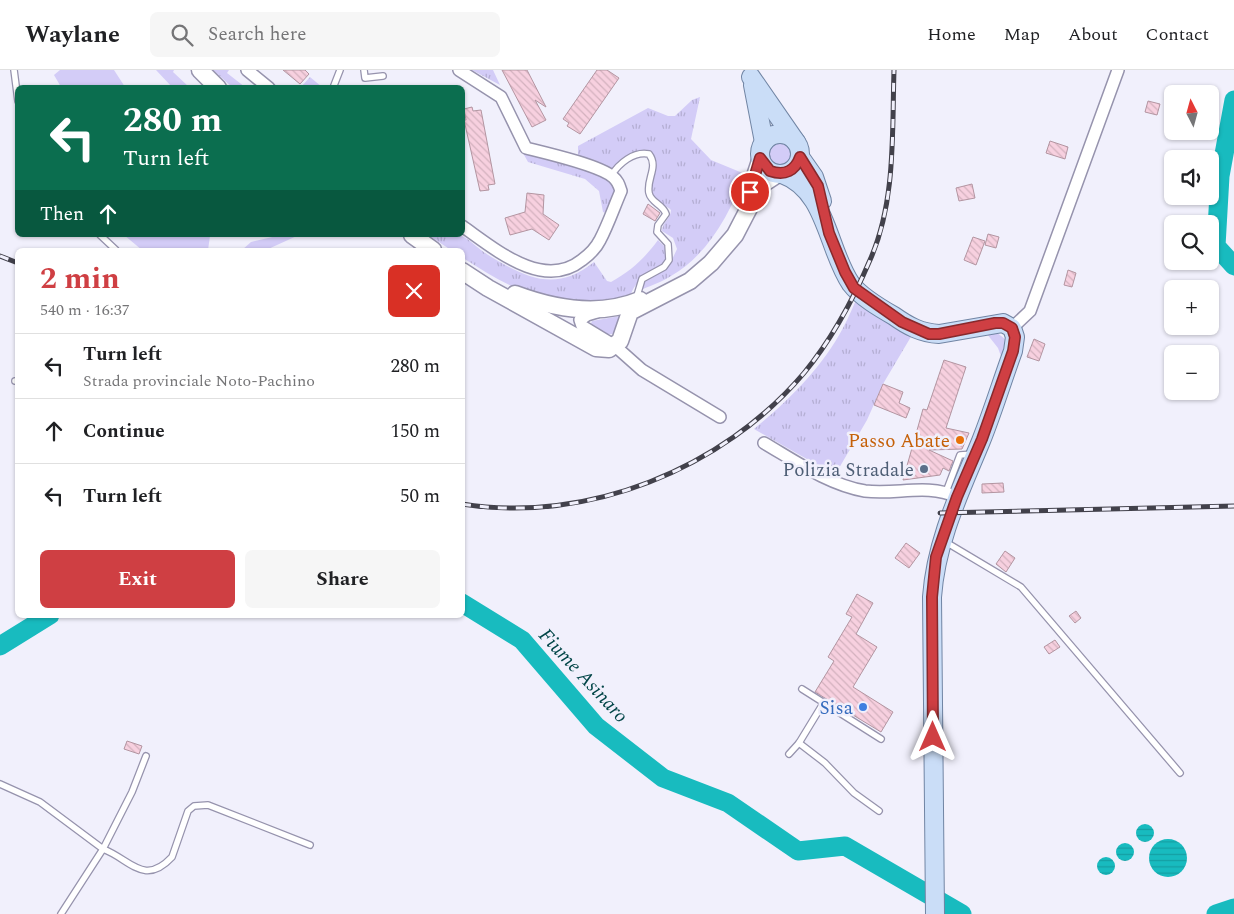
<!DOCTYPE html>
<html lang="en">
<head>
<meta charset="utf-8">
<style>
	:root { --surface:#fff; --page:#f6f6f6; --text:#202124; --muted:#757577; --line:#e0e0e0; --accent:#cf3f43 }
	body { margin:0; font-family:Spectral,serif; background:var(--page); color:var(--text); height:100vh; display:flex; flex-direction:column; font-size:19px; white-space:nowrap }
	* { box-sizing:border-box; margin:0 }
	p { font-size:16px; color:var(--muted) }
	.icon { flex:none; width:28px; height:28px; fill:none; stroke:currentColor; stroke-width:2; stroke-linecap:round; stroke-linejoin:round }
	.map { position:relative; flex:1; overflow:hidden }
	.details { position:absolute; left:15px; top:178px; width:450px; height:370px; display:flex; flex-direction:column; background:var(--surface); border-radius:8px; box-shadow:0 1px 4px #0004 }
	.details>* { flex:none }
	.guide { position:absolute; left:15px; top:15px; width:450px; height:152px; border-radius:8px; box-shadow:0 1px 4px #0004; background:#0b6e4f; color:#fff; overflow:hidden }
	.needle { width:32px; rotate:354deg }
	.fabs { position:absolute; left:1164px; top:15px; display:grid; gap:10px }
	.fabs a { display:grid; place-items:center; width:55px; height:55px; border-radius:8px; background:var(--surface); box-shadow:0 1px 4px #0004; font-size:25px }
	.pin { position:absolute; display:grid; place-items:center; width:42px; height:42px; color:#fff; margin:-21px; border:2px solid #fff; border-radius:50%; box-shadow:0 1px 5px #0007 }
	.me { position:absolute; width:55px; margin:-28px; rotate:0deg; stroke-linejoin:round; filter:drop-shadow(0 0 4px #0008) }
	.turn { display:flex; align-items:center; gap:18px; height:105px; padding:0 25px; font-size:22px }
	.turn .icon { width:65px; height:65px; stroke-width:2.5 }
	.turn b { display:block; font-size:35px; line-height:42px }
	.then { display:flex; align-items:center; height:48px; padding:0 25px; background:#0003; gap:10px; font-size:19px }
	.round { display:grid; place-items:center; flex:none; width:52px; height:52px; border-radius:8px; background:var(--page) }
	.headline { display:flex; align-items:center; justify-content:space-between; height:85px; padding:0 25px }
	h1 { font-size:30px; font-weight:700; line-height:38px; color:var(--accent) }
	.action { display:flex; gap:10px; margin-top:auto; padding:10px 25px }
	.action a { flex:1; height:58px; border-radius:8px; background:var(--accent); color:#fff; font-size:20px; font-weight:700; line-height:58px; text-align:center }
	.action a+a { background:var(--page); color:var(--text) }
	ul { padding:0; list-style:none }
	li { display:flex; align-items:center; gap:15px; height:65px; padding:0 25px; border-top:1px solid var(--line) }
	li div { flex:1 }
	li b { display:block; font-size:19px }
	li em { font-style:normal }
	header { display:flex; align-items:center; gap:30px; box-sizing:border-box; height:70px; padding:0 25px; background:var(--surface); border-bottom:1px solid var(--line) }
	header strong { font-size:24px }
	nav { display:flex; gap:28px; margin-inline-start:auto; font-size:18px }
	.search { width:350px; height:45px; background:var(--page); display:flex; align-items:center; gap:12px; box-sizing:border-box; padding:0 18px; border-radius:8px; color:var(--muted); font-size:19px }
	.map>svg:first-child { display:block }
	.grass { fill:url(#grass-tufts) }
	.green { fill:#d3ccf7 }
	.water { fill:url(#water-rules) }
	.lines { fill:none; stroke-linecap:round; stroke-linejoin:round }
	.river { stroke:#18bbbf; stroke-width:19 }
	.building { fill:url(#building-back-hatch); stroke:#b395a1 }
	.lane-casing { stroke:#9693ad; stroke-width:8 }
	.street-casing { stroke:#9693ad; stroke-width:14 }
	.secondary-casing { stroke:#9693ad; stroke-width:19 }
	.primary-casing { stroke:#7185a4; stroke-width:20 }
	.lane { stroke:#fff; stroke-width:5.5 }
	.street { stroke:#fff; stroke-width:11 }
	.secondary { stroke:#fff; stroke-width:16 }
	.primary { stroke:#caddf7; stroke-width:18 }
	.rail-casing { stroke:#42414b; stroke-width:5 }
	.rail { stroke:#f1f0fc; stroke-width:3; stroke-dasharray:9; stroke-linecap:butt }
	.route-casing { stroke:#87292c; stroke-width:12 }
	.route { stroke:#cf3f43; stroke-width:9 }
	.food-dot { fill:#e8710a; stroke:#f1f0fc; stroke-width:2 }
	.service-dot { fill:#5c6f8a; stroke:#f1f0fc; stroke-width:2 }
	.shop-dot { fill:#3f7fe0; stroke:#f1f0fc; stroke-width:2 }
	.labels { text-anchor:middle; stroke-width:5; stroke-linejoin:round; paint-order:stroke }
	.food-label { font-size:19px; fill:#c56008; stroke:#f1f0fc; text-anchor:end }
	.service-label { font-size:19px; fill:#4e5e75; stroke:#f1f0fc; text-anchor:end }
	.shop-label { font-size:19px; fill:#366cbe; stroke:#f1f0fc; text-anchor:end }
	.water-label { font-size:20px; font-style:italic; fill:#034648; stroke:#f1f0fc }
</style>
</head>
<body>
<header>
<strong>Waylane</strong>
<div class="search"><svg class="icon" aria-label="search" viewBox="0 0 24 24"><circle cx="10" cy="10" r="6"/><path d="M15 15l6 6"/></svg>Search here</div>
<nav><a>Home</a><a>Map</a><a>About</a><a>Contact</a></nav>
</header>
<div class="map">
<svg width="1234" height="844" viewBox="0 0 1234 844">
	<defs>
		<pattern id="grass-tufts" width="24" height="20" patternUnits="userSpaceOnUse" patternTransform="scale(1.25)"><rect width="24" height="20" fill="#d3ccf7"/><path d="M3 7l-1-3M5 7V3M7 7l1-3M15 17l-1-3M17 17v-4M19 17l1-3" fill="none" stroke="#b4aed3"/></pattern>
		<pattern id="water-rules" width="6" height="5" patternUnits="userSpaceOnUse" patternTransform="scale(1.25)"><rect width="6" height="5" fill="#18bbbf"/><path d="M0 2.5h6" fill="none" stroke="#159fa3"/></pattern>
		<pattern id="building-back-hatch" width="6" height="6" patternUnits="userSpaceOnUse" patternTransform="scale(1.25)"><rect width="6" height="6" fill="#f7d0df"/><path d="M-1 5l2 2M0 0l6 6M5-1l2 2" fill="none" stroke="#d3b1be"/></pattern>
	</defs>
	<rect width="100%" height="100%" fill="#f1f0fc"/>
	<g class="grass">
		<path d="M213,0H229L227,3L245,17H232Z"/>
		<path d="M471,0H493L500,15L472,0Z"/>
		<path d="M310,7L322,17H301Z"/>
		<path d="M700,27L691,69L711,90L745,104C730,143 709,184 671,206C662,212 652,215 643,219L641,217L646,210L669,196L677,179L673,168L662,161C662,152 671,149 671,140C667,136 659,133 655,128C643,113 669,92 647,81L619,92L610,100L578,87V76L648,38L668,46H675L692,30Z"/>
		<path d="M523,83C539,89 609,101 614,117C616,124 609,136 606,143L603,142L599,121L585,109L528,92Z"/>
		<path d="M428,165C438,165 450,163 459,165C468,167 477,178 485,183C524,207 555,224 594,192L607,211L611,212C632,200 644,189 658,170L664,176L667,187C658,204 639,203 631,224C615,228 596,234 579,234C534,232 499,211 463,188L462,180H451Z"/>
		<path d="M858,226L912,265L883,314L867,350L835,405L754,359C788,331 822,298 843,258C849,247 853,236 858,226Z"/>
	</g>
	<g class="green">
		<path d="M60,0H114L125,17H61L54,5Z"/>
		<path d="M156,0H174L173,2L189,17H172Z"/>
		<circle cx="780" cy="85" r="12"/>
		<path d="M124,165H204L210,166L208,180H142Z"/>
		<path d="M281,165H299L266,180H242L251,172Z"/>
		<path d="M620,246L615,263C605,267 599,261 590,256L592,251Z"/>
		<path d="M996,262L1005,269L1002,289L998,278L987,264Z"/>
	</g>
	<g class="water">
		<circle cx="1145" cy="763" r="9"/>
		<circle cx="1168" cy="788" r="19"/>
		<circle cx="1125" cy="782" r="9"/>
		<circle cx="1106" cy="796" r="9"/>
	</g>
	<g class="lines">
		<g class="river">
			<path d="M1234,30L1220,106L1216,176L1234,196"/>
			<path d="M462,533L522,570L596,656L663,708L728,733L798,781L845,776L962,844"/>
			<path d="M0,576L50,545"/>
			<path d="M1216,844L1234,838"/>
		</g>
	</g>
	<g class="building">
		<path d="M283,0H305L309,4L300,14Z"/>
		<path d="M502,0H527L546,37L535,30L546,50L532,57Z"/>
		<path d="M597,0H607L619,8L580,64L567,56L569,53L563,49Z"/>
		<path d="M1148,31L1160,34L1157,45L1145,42Z"/>
		<path d="M472,37L473,41L481,40L495,114L488,115L489,120L480,121L464,50H466L464,39Z"/>
		<path d="M1050,71L1068,77L1065,89L1046,83Z"/>
		<path d="M972,114L975,128L959,131L956,118Z"/>
		<path d="M527,123L544,125L543,144L559,155L549,170L532,159L510,165L505,148L525,142Z"/>
		<path d="M648,134L660,143L655,151L643,144Z"/>
		<path d="M988,164L999,167L996,178L985,175Z"/>
		<path d="M973,167L985,171L976,195L964,190Z"/>
		<path d="M1068,200L1076,203L1072,217L1064,215Z"/>
		<path d="M1034,269L1045,274L1039,291L1027,287Z"/>
		<path d="M944,290L966,297L946,358L969,363L962,379L929,380L953,391L949,401L943,398L940,405L903,410L923,339L927,340Z"/>
		<path d="M883,314L903,322L899,333L910,338L906,348L874,335Z"/>
		<path d="M1003,413L1004,422L982,423V414Z"/>
		<path d="M906,473L920,483L909,498L895,488Z"/>
		<path d="M1005,481L1015,488L1006,502L996,494Z"/>
		<path d="M857,524L873,533L856,564L877,577L853,617L893,642L881,662L815,622L834,591L828,587L852,547L846,544Z"/>
		<path d="M1076,541L1081,548L1075,553L1069,546Z"/>
		<path d="M1055,570L1060,577L1049,584L1044,577Z"/>
		<path d="M127,671L142,676L139,684L124,679Z"/>
	</g>
	<g class="lines">
		<g class="lane-casing">
			<g id="lane">
				<path d="M14,0L18,31"/>
				<path d="M364,0L365,8L383,6"/>
				<path d="M333,18L340,0"/>
				<path d="M611,106C619,93 634,81 649,84C659,97 646,109 649,123C651,133 663,134 666,144L658,155L657,162L668,174L669,190L664,197L642,209L636,229"/>
				<path d="M100,165L116,180"/>
				<path d="M15,311H18"/>
				<path d="M946,422L960,385L974,384"/>
				<path d="M944,471L1021,517L1180,703"/>
				<path d="M802,619L881,669"/>
				<path d="M799,673L825,693L854,723L879,741"/>
				<path d="M789,684L799,673L824,632"/>
				<path d="M146,686L132,722L103,779C130,789 144,817 172,787L188,741L194,736L208,735L310,775"/>
				<path d="M0,714L40,732L103,779L61,844"/>
			</g>
		</g>
		<g class="street-casing">
			<g id="street">
				<path d="M247,0L269,18"/>
				<path d="M459,0L501,27L526,78C546,83 599,95 613,107C618,111 619,115 621,121C614,137 608,155 600,170C596,178 589,185 582,190C543,221 495,179 462,156"/>
				<path d="M597,242L587,245L580,250L582,256L615,276L642,300L720,347"/>
				<path d="M1012,258L1030,241L1118,0"/>
				<path d="M764,373C795,391 829,415 865,421C897,425 927,413 957,427"/>
			</g>
		</g>
		<g class="secondary-casing">
			<g id="secondary">
				<path d="M200,0L218,18"/>
				<path d="M749,124L761,88"/>
				<path d="M412,165L433,180"/>
				<path d="M462,201L488,218L596,278L609,279L620,271L630,242L690,211L711,193L735,165L761,115L778,104"/>
				<path d="M515,224C555,239 599,247 640,230"/>
			</g>
		</g>
		<g class="primary-casing">
			<g id="primary">
				<path d="M751,7L796,72"/>
				<path d="M753,15L764,72"/>
				<circle cx="780" cy="84" r="20"/>
				<path d="M800,87L814,107L822,131"/>
				<path d="M782,104C827,120 827,179 851,214C861,227 880,238 894,246C908,256 921,263 939,264L1003,253L1012,258L1015,267L1013,281C1002,311 993,341 981,371C960,422 936,471 932,527L935,844"/>
			</g>
		</g>
		<use href="#lane" class="lane"/>
		<use href="#street" class="street"/>
		<use href="#secondary" class="secondary"/>
		<use href="#primary" class="primary"/>
		<g class="rail-casing">
			<g id="rail">
				<path d="M0,186L18,193"/>
				<path d="M462,434C587,454 723,399 804,303C832,269 853,230 870,190C896,132 892,62 894,0"/>
				<path d="M940,443L1234,436"/>
			</g>
		</g>
		<use href="#rail" class="rail"/>
	</g>
	<g class="lines">
		<g class="route-casing">
			<path id="route" d="M750,122L760,88L770,101C785,106 795,101 800,87L818,116L829,163L845,202L854,218L902,252L929,264H939L995,253H1003L1012,258L1015,267L1013,281L982,369L957,427L936,487L932,527L933,667"/>
		</g>
		<use href="#route" class="route"/>
	</g>
	<circle class="food-dot" cx="960" cy="370" r="5"/>
	<circle class="service-dot" cx="924" cy="399" r="5"/>
	<circle class="shop-dot" cx="863" cy="637" r="5"/>
	<g class="labels">
		<g class="food-label">
			<text x="950" y="377">Passo Abate</text>
		</g>
		<g class="service-label">
			<text x="914" y="406">Polizia Stradale</text>
		</g>
		<g class="shop-label">
			<text x="853" y="644">Sisa</text>
		</g>
		<g class="water-label">
			<text transform="translate(584 605) rotate(47)" y="7">Fiume Asinaro</text>
		</g>
	</g>
</svg>
<div class="fabs">
<a><svg class="needle" viewBox="-14 -14 28 28"><path d="M0-13l5 13h-10z" fill="#e53935"/><path d="M0 13l5-13h-10z" fill="#757577"/></svg></a>
<a><svg class="icon" aria-label="sound" viewBox="0 0 24 24"><path d="M4 9h4l5-4v14l-5-4H4zM17 9q2 3 0 6"/></svg></a>
<a><svg class="icon" aria-label="search" viewBox="0 0 24 24"><circle cx="10" cy="10" r="6"/><path d="M15 15l6 6"/></svg></a>
<a>+</a>
<a>−</a>
</div>
<div class="pin" style="left:750px;top:122px;background:#d93025"><svg class="icon" aria-label="arrive" viewBox="0 0 24 24"><path d="M6 21V4h12l-3 4 3 4H6"/></svg></div>
<svg class="me" style="left:933px;top:667px" viewBox="-20 -20 40 40"><path d="M0-17L14 15 0 8-14 15z" fill="#cf3f43" stroke="#fff" stroke-width="4"/></svg>
<div class="guide">
<div class="turn"><svg class="icon" aria-label="left" viewBox="0 0 24 24"><path d="M17 20v-9H6M10 6l-5 5 5 5"/></svg><div><b>280 m</b>Turn left</div></div>
<div class="then">Then<svg class="icon" aria-label="ahead" viewBox="0 0 24 24"><path d="M12 20V5M6 11l6-6 6 6"/></svg></div>
</div>
<section class="details">
<div class="headline"><div><h1>2 min</h1><p>540 m · 16:37</p></div><a class="round" style="background:#d93025;color:#fff"><svg class="icon" aria-label="close" viewBox="0 0 24 24"><path d="M6 6l12 12M18 6L6 18"/></svg></a></div>
<ul>
<li><svg class="icon" aria-label="left" viewBox="0 0 24 24"><path d="M17 20v-9H6M10 6l-5 5 5 5"/></svg><div><b>Turn left</b><p>Strada provinciale Noto-Pachino</p></div><em>280 m</em></li>
<li><svg class="icon" aria-label="ahead" viewBox="0 0 24 24"><path d="M12 20V5M6 11l6-6 6 6"/></svg><div><b>Continue</b></div><em>150 m</em></li>
<li><svg class="icon" aria-label="left" viewBox="0 0 24 24"><path d="M17 20v-9H6M10 6l-5 5 5 5"/></svg><div><b>Turn left</b></div><em>50 m</em></li>
</ul>
<div class="action"><a>Exit</a><a>Share</a></div>
</section>
</div>
</body>
</html>
